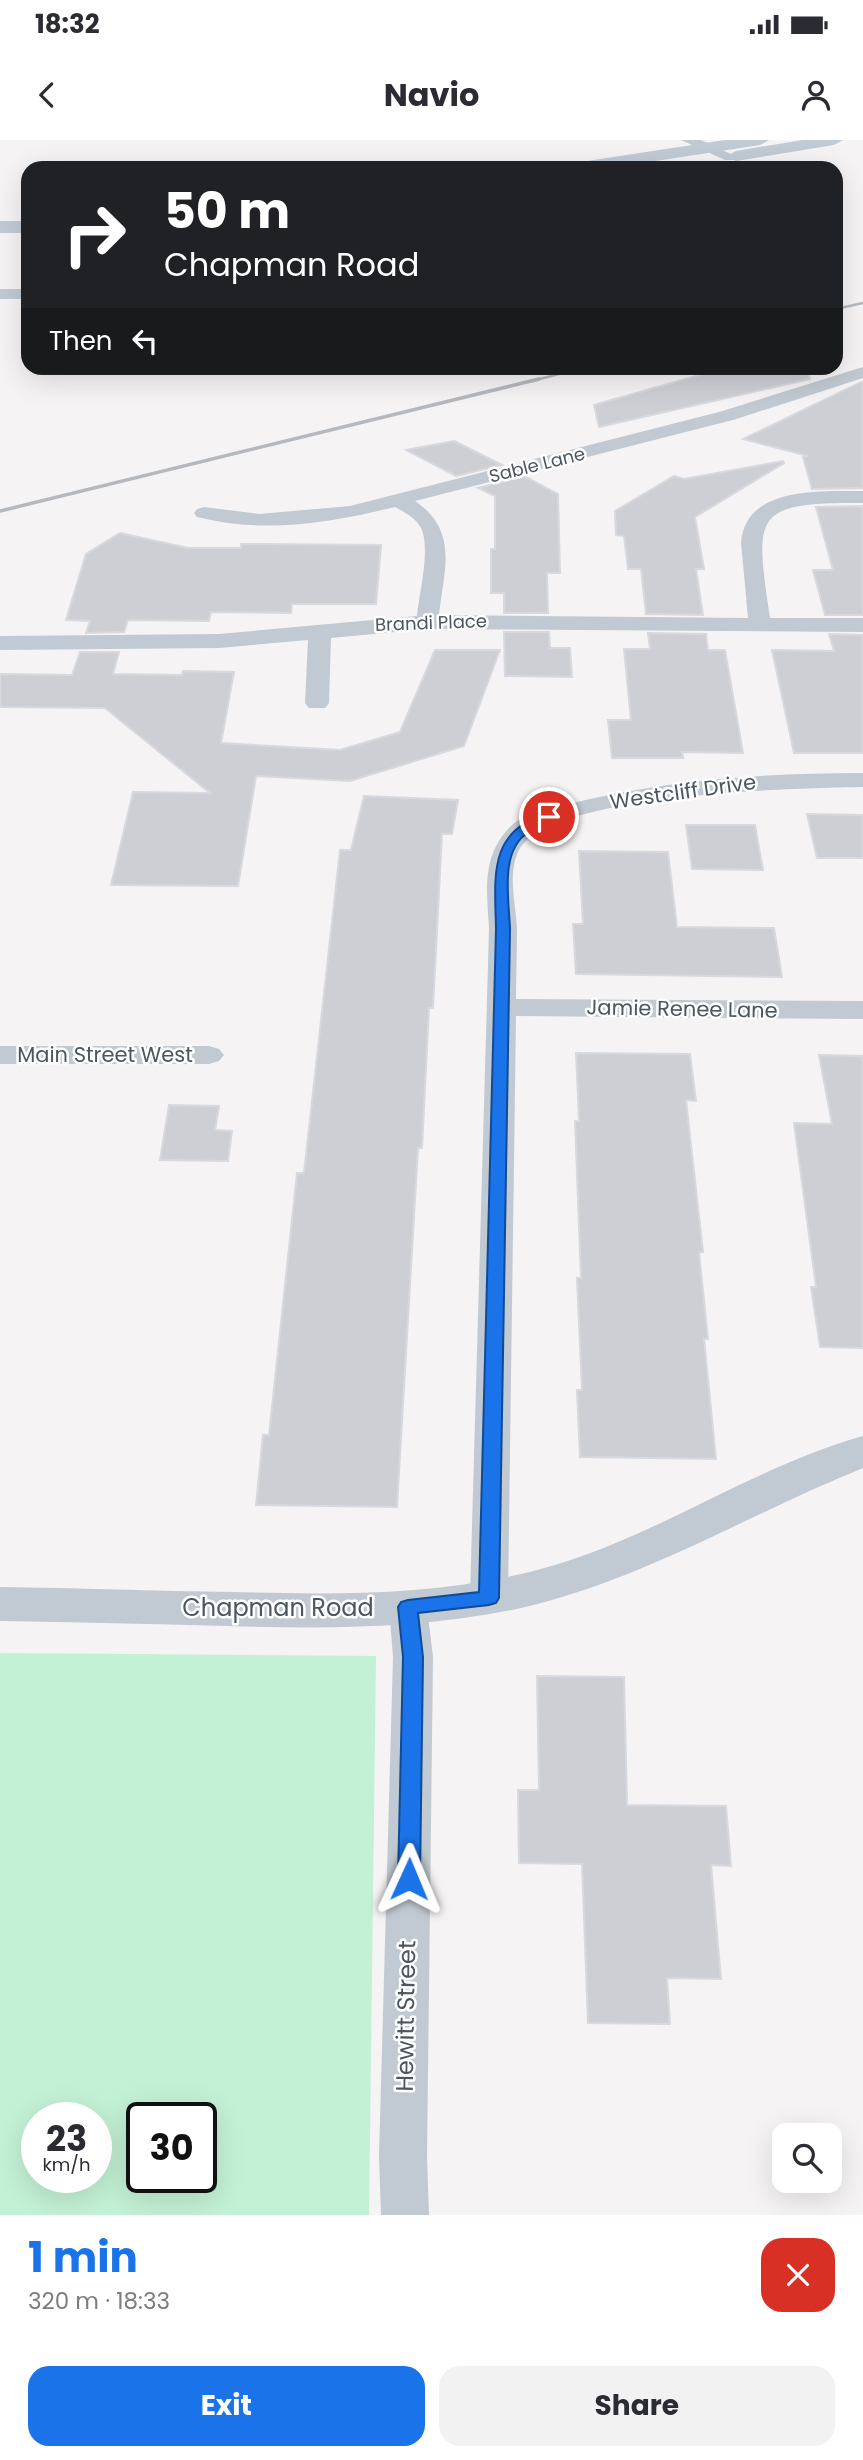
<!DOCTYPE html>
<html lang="en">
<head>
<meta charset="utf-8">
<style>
	:root { --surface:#fff; --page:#f2f2f3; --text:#2b2b33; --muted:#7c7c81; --accent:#1a73e8 }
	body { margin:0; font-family:Poppins,sans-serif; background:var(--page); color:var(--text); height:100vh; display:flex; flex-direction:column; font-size:26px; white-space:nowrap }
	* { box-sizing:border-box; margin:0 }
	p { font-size:23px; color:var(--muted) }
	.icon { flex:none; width:38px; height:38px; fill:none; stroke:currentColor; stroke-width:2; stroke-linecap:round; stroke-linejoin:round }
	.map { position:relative; height:2075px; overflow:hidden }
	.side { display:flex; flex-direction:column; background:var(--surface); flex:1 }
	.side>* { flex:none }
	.banner { position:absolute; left:21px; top:21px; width:822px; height:214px; border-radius:21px; box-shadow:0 7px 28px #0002; background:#202124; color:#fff; overflow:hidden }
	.tools { position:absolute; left:772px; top:1983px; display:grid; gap:14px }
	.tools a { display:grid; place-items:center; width:70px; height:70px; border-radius:14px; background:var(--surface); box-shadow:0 7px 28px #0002; font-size:35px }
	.speed { position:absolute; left:21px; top:1962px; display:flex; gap:14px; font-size:35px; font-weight:700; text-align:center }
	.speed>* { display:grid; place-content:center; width:91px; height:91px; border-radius:50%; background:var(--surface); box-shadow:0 7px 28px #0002; line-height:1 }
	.speed small { font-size:18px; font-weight:400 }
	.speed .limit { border:4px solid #111; border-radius:10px; background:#fff; color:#111 }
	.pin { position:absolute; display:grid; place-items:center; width:60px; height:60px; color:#fff; margin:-30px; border:4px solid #fff; border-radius:50%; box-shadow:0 2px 7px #0007 }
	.me { position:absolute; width:77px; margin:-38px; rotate:1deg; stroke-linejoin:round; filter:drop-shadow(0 0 5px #0008) }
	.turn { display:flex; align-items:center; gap:24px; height:147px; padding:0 28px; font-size:32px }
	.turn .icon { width:91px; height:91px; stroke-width:2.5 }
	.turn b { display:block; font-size:49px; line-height:60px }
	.then { display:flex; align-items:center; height:66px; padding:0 28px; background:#0003; gap:14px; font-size:26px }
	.round { display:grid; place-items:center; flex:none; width:74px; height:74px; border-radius:21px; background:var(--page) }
	.summary { display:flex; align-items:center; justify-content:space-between; height:119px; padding:0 28px }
	h1 { font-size:42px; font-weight:700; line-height:52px; color:var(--accent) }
	.primary-button { display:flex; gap:14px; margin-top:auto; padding:14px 28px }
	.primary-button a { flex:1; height:80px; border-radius:21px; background:var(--accent); color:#fff; font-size:28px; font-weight:700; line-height:80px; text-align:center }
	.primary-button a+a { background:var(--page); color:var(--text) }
	.status { display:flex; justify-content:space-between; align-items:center; height:49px; padding:0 35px; background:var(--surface); direction:ltr }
	.status svg { height:19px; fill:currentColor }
	header { display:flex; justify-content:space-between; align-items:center; height:91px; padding:0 28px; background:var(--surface); font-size:32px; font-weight:700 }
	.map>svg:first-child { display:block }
	.green { fill:#c3f1d5; fill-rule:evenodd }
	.building { fill:#cdcfd5; stroke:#d7d9de; stroke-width:2 }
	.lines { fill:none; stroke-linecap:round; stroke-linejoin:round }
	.minor { fill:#c1cad2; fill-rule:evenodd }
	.tertiary { fill:#c1cad2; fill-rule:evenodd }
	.secondary { fill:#c1cbd6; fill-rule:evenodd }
	.rail-far1 { stroke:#b5b8bd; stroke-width:2.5 }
	.rail { stroke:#b5b8bd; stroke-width:3.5 }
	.route { fill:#1a73e8; stroke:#114b97; stroke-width:2 }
	.labels { text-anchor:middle; stroke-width:5; stroke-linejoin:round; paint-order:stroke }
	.far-street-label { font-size:18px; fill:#4a5661; stroke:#fff }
	.street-label { font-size:21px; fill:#4a5661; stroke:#fff }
	.near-street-label { font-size:24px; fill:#4a5661; stroke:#fff }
</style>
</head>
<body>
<div class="status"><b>18:32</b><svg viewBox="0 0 49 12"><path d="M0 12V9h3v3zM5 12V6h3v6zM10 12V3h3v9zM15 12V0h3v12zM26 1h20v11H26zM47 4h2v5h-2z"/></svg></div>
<header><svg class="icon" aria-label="back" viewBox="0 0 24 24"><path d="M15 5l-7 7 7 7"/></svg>Navio<svg class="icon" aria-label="person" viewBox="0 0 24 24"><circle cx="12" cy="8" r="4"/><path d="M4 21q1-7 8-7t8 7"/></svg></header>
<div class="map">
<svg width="863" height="2075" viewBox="0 0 863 2075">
	<rect width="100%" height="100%" fill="#f5f3f3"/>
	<path class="green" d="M0,1513L376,1516L369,2075H0ZM37,1978H96V2037H37ZM142,1978H201V2037H142Z"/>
	<g class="building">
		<path d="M724,228H808L810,239L599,287L594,265Z"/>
		<path d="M863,241V348L812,349L803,317L808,316L743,299Z"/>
		<path d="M454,301L502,325L456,336L406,310Z"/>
		<path d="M783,321L784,323L695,377L704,429H696L703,475L646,474L641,429H628L624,396L616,395L615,371L674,336L684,339Z"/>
		<path d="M524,336L558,354L560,433H547L548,473H504V453H491V409H495V356L478,348Z"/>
		<path d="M863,366V475H825L813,430H833L816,367Z"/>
		<path d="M120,393L188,408H241V404L381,405L376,464H292L291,473L211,472L209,481L128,480L124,492L86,493L90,481L66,480L86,414Z"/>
		<path d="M504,492H549L550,508H570L572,537L505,536Z"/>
		<path d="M648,493L706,494L708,510H725L743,613L682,612L683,618H612L608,580H631L624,509H650Z"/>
		<path d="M829,494L863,495V613H794L772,510L834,511Z"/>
		<path d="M435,510H500L464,606L350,641L256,636L238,746L111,745L133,652L210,653L105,568L0,567V534L72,535L80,512H119L113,534L182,535L183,531L234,532L221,603L340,610L400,592Z"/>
		<path d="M364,656L458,660L452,694H442L433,868H429L422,1008H418L397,1367L256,1365L263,1295H269L297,1033H304L340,710H351Z"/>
		<path d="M807,674L863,675V718H817Z"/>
		<path d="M686,685H755L763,730L692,729Z"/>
		<path d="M579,711L668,712L677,787L774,788L782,837L576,834L573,784H583Z"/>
		<path d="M576,913L690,914L696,961L686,960L703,1112H699L708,1199H704L716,1319L580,1317L577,1250H582L577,1138H581L575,981H579Z"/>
		<path d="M819,915L863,916V1208L820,1207L811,1147H816L794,983L832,984Z"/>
		<path d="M169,965L219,966L215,990L232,991L228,1021L160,1020Z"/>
		<path d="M537,1536L624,1537L627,1665L726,1666L731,1726L711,1725L721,1839L667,1838L670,1884L588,1883L582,1724L519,1723L518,1650H539Z"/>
	</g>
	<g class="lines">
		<g class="minor">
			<path d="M681,0H701L737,17L735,20H725Z"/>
			<rect x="0" y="149" width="28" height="10"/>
			<path d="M863,227V238L733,280L415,361C459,391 444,430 439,475L748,478L741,402C746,346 821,351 863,351V363C751,362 755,375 770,478H863V492L427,489L331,498L329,563L325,568H309L305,563L308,500L219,508L0,510V496L219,494L417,476C419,454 431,408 421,388C416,378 404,372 395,367C330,383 264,394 197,377L194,373L197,369L204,367L259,374L350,366L719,272Z"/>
			<path d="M863,633V647C800,648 549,653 519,710C507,734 516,764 517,789C517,812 516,835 516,859L863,861V879L516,876L508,1457L503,1467L489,1471L475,1467L470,1457L489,789C487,752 481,718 509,688C524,672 551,669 572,663C668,640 764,633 863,633Z"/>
			<path d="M0,906H209L219,909L224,915L219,921L209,924H0Z"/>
			<path d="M408,1453L422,1457L427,1467L433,1517L427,2016L429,2075H381L379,2016L393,1517L389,1467L394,1457Z"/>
		</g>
		<path class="tertiary" d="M863,1296V1328C749,1374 643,1440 521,1468C425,1489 326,1489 227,1486C151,1484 76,1482 0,1481V1447C78,1448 156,1451 233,1452C340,1455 451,1456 555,1425C662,1393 756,1326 863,1296Z"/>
		<g class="secondary">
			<path d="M725,0H769L760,5L610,28H565L574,23Z"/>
			<path d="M802,0H843L834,5L736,21L727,16L736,11Z"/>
			<rect x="0" y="81" width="28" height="12"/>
		</g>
		<g class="rail-far1">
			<path d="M836,169L863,163"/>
			<path d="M532,241L582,228"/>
		</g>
		<path class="rail" d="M0,371L539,239"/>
	</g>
	<path class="route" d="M549,673L555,677L553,680C545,684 536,687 529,692C499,710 509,759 510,789L499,1458L496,1463L489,1465L418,1473L423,1517L420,1739L416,1745L409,1748L401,1745L398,1739L403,1517L398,1467L401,1462L408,1460L479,1452L496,789C495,737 487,690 549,673Z"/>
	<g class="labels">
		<g class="far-street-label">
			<text transform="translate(537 325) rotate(-14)" y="6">Sable Lane</text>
			<text transform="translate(431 483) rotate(-2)" y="6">Brandi Place</text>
		</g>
		<g class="street-label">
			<text transform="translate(683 652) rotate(-8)" y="7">Westcliff Drive</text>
			<text transform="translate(682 869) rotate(1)" y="7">Jamie Renee Lane</text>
			<text x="105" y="922">Main Street West</text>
		</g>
		<g class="near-street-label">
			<text x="278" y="1476">Chapman Road</text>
			<text transform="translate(406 1876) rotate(-89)" y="8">Hewitt Street</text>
		</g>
	</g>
</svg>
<div class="tools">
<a><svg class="icon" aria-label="search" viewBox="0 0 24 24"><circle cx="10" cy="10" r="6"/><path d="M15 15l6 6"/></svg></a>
</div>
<div class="speed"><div>23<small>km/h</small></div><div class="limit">30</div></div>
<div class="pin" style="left:549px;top:677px;background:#d93025"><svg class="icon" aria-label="arrive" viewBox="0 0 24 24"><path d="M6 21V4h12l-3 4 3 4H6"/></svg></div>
<svg class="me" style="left:409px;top:1739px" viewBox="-20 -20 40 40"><path d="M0-17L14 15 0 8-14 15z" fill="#1a73e8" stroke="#fff" stroke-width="4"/></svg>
<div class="banner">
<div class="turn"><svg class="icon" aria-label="right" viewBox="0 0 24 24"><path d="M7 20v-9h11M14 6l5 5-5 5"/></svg><div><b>50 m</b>Chapman Road</div></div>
<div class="then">Then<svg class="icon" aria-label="left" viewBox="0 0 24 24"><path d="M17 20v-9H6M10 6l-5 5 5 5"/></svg></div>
</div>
</div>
<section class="side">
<div class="summary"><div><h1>1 min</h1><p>320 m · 18:33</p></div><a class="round" style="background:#d93025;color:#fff"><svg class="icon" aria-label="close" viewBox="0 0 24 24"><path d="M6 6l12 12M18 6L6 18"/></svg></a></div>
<div class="primary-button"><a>Exit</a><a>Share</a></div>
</section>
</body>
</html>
